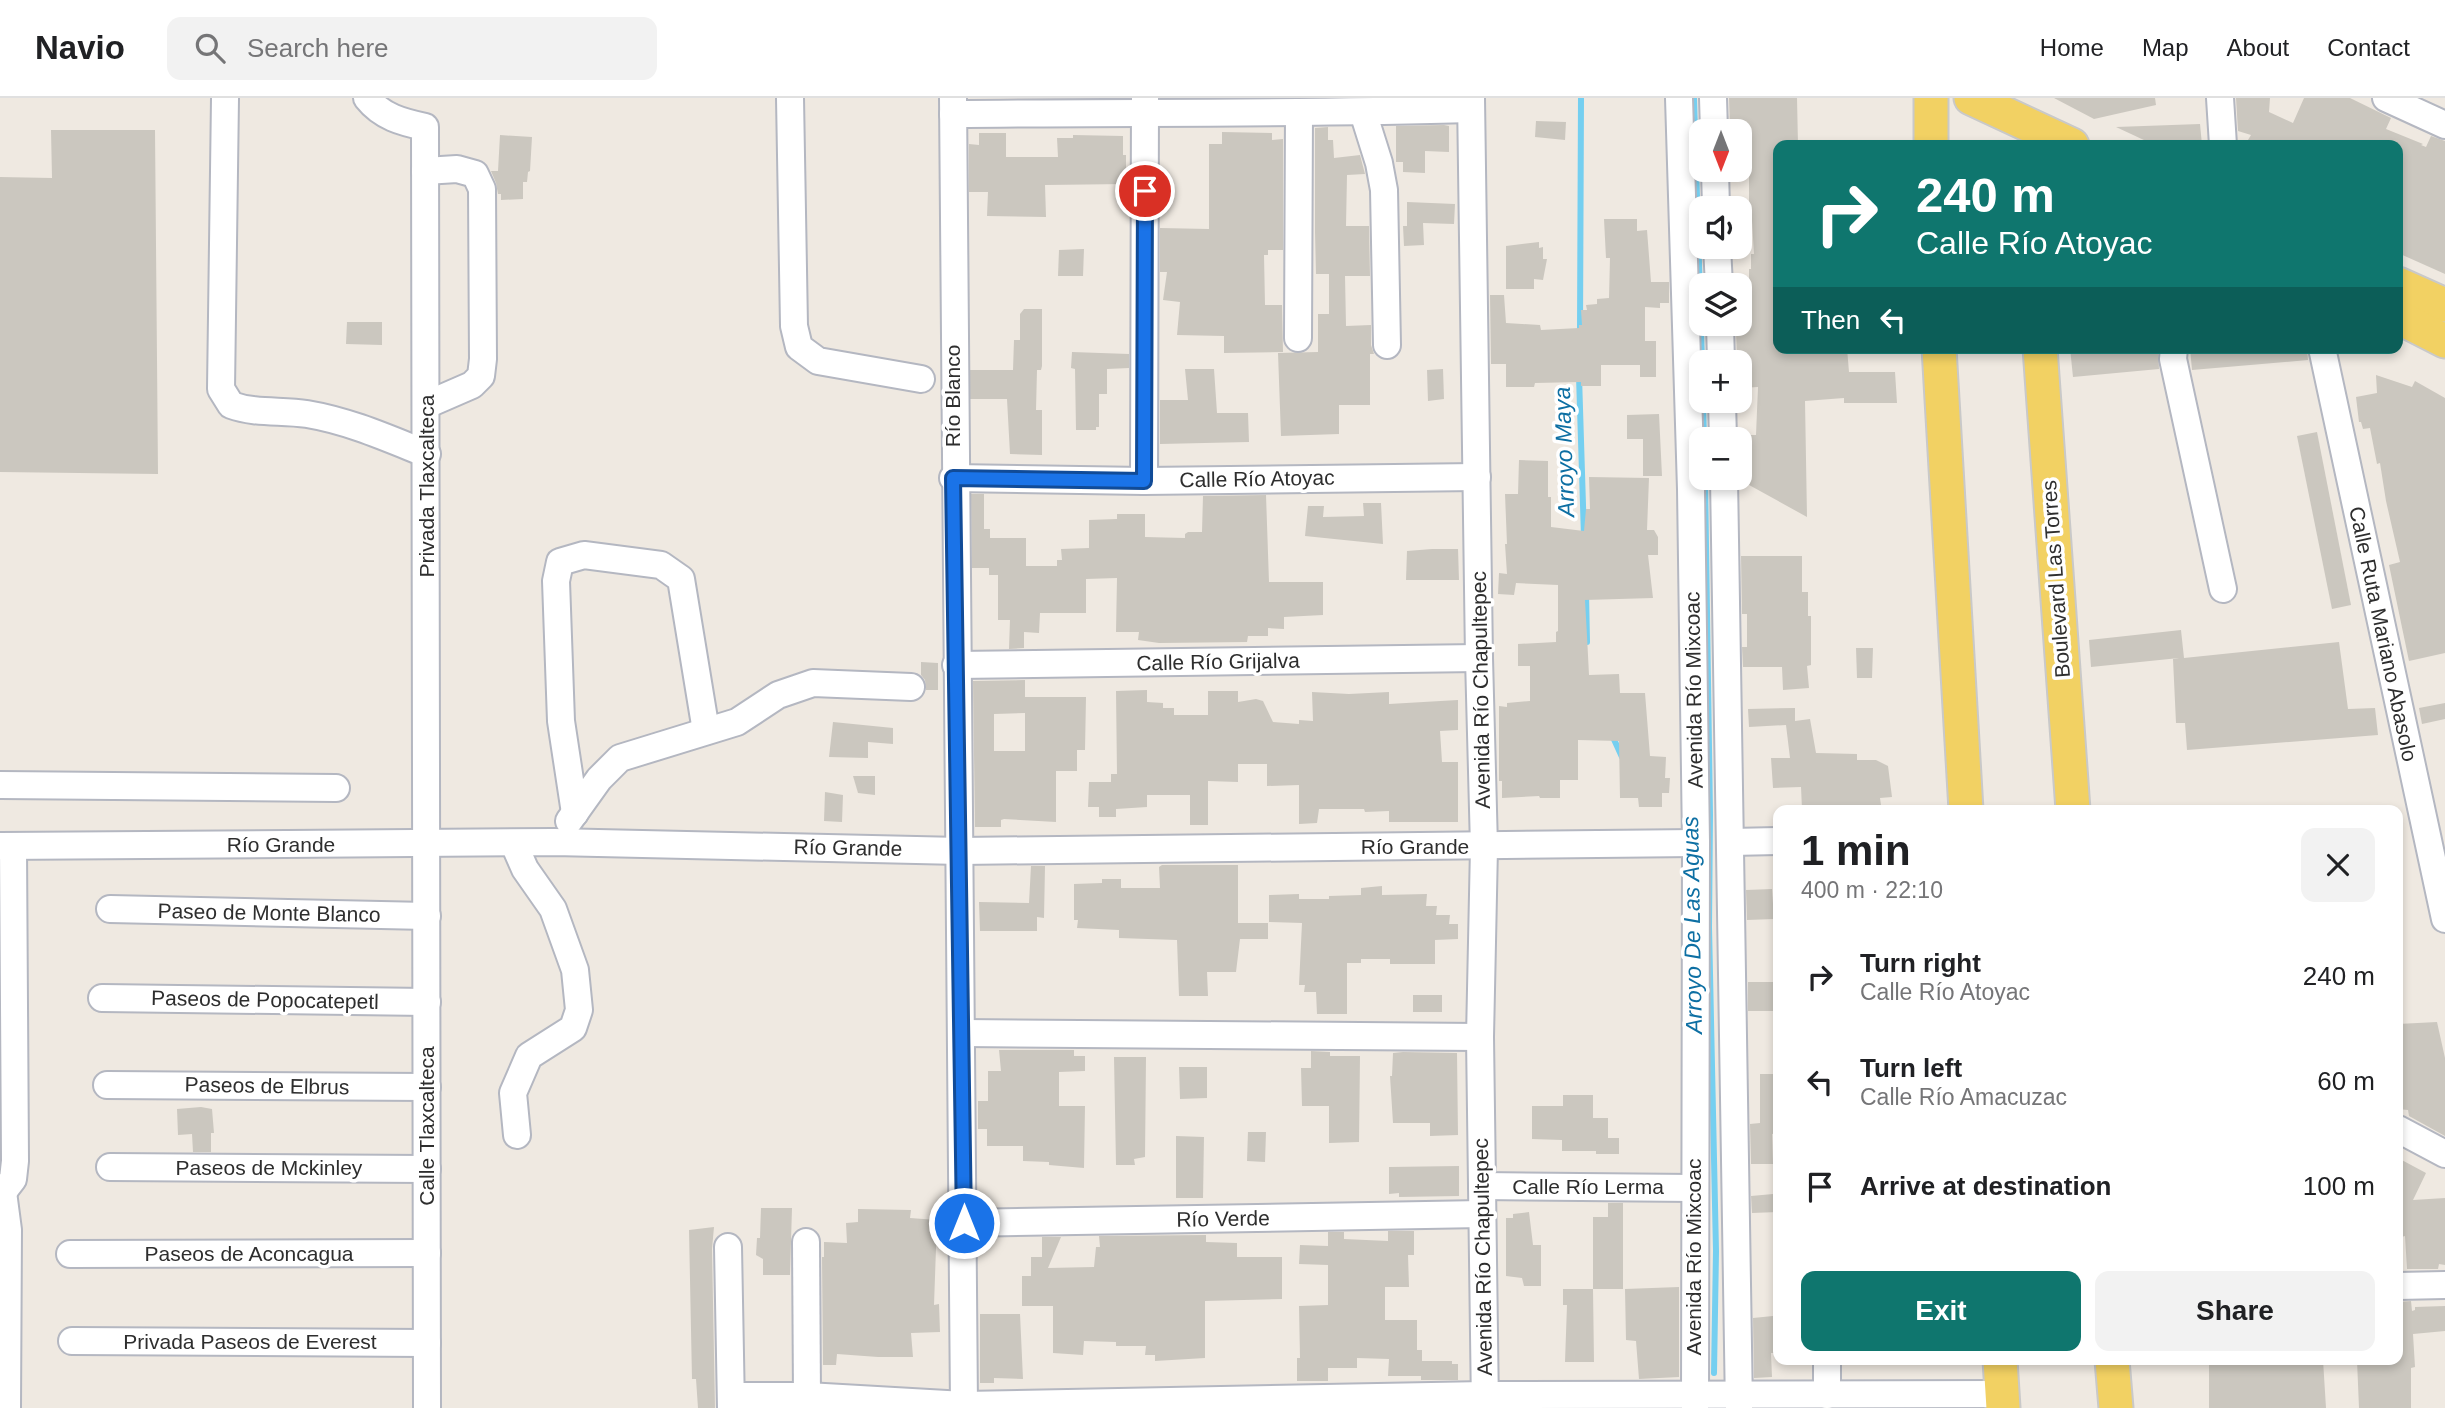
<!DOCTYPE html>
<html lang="en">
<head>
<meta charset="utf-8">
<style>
	:root { --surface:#fff; --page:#f2f2f2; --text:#202124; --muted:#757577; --line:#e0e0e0; --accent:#0f766e }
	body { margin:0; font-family:Helvetica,sans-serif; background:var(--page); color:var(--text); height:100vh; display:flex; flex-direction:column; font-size:26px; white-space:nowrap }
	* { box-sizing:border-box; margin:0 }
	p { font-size:23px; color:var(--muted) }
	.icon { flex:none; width:38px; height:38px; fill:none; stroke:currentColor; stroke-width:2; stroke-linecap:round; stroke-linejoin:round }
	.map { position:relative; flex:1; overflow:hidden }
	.panel { position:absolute; left:1773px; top:707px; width:630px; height:560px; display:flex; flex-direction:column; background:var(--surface); border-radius:14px; box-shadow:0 4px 10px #0003 }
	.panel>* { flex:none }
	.hud { position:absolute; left:1773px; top:42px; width:630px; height:214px; border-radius:14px; box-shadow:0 4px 10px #0003; background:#0f766e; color:#fff; overflow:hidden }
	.needle { width:46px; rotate:180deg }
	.fabs { position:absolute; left:1689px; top:21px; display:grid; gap:14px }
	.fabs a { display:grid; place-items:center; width:63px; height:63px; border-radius:14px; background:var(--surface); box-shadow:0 4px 10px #0003; font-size:35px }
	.pin { position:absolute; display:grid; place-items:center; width:60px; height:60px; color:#fff; margin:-30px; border:4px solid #fff; border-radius:50%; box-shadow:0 2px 7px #0007 }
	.me { position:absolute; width:77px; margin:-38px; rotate:0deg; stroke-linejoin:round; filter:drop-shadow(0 0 5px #0008) }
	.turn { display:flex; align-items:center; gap:24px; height:147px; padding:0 28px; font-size:32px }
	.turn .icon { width:91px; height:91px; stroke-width:2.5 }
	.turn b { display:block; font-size:49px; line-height:60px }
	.then { display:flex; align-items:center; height:66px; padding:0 28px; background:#0003; gap:14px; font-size:26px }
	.round { display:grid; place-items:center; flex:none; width:74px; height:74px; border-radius:14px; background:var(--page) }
	.headline { display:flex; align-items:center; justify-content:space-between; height:119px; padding:0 28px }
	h1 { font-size:42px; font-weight:700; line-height:52px }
	.cta { display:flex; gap:14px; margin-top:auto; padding:14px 28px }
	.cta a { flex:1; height:80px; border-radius:14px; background:var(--accent); color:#fff; font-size:28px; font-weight:700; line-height:80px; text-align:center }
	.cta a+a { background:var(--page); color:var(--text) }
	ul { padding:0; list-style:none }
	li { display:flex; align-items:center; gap:21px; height:105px; padding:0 28px }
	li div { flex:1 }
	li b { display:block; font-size:26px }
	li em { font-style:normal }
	header { display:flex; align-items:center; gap:42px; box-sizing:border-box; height:98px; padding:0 35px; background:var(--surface); border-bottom:2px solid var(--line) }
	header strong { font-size:33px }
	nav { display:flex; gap:38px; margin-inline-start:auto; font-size:24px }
	.search { width:490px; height:63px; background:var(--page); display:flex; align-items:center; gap:18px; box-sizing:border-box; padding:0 24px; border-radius:14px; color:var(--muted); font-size:26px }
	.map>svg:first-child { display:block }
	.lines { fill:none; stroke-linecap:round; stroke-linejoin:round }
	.stream { stroke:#75cff0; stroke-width:6 }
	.building { fill:#cbc7bf; fill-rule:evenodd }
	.minor-casing { stroke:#b4b7c1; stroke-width:30 }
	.major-casing { stroke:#c9c9c9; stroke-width:37 }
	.minor { stroke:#fff; stroke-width:26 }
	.major { stroke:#f2d163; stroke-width:33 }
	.route-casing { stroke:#114b97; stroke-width:18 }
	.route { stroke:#1a73e8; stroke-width:12 }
	.labels { text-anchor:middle; stroke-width:7; stroke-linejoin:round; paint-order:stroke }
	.street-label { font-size:21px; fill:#2e2e2e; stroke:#fff }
	.water-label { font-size:23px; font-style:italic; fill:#0d6fa3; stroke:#fff }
</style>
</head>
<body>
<header>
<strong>Navio</strong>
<div class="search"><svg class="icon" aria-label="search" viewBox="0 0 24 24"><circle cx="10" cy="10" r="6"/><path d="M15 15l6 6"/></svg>Search here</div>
<nav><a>Home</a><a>Map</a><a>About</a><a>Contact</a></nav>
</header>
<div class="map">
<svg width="2445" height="1310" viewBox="0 0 2445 1310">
	<rect width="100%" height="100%" fill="#efe9e1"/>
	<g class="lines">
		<g class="stream">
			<path d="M1694,0L1702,264"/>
			<path d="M1580,232L1581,0"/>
			<path d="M1579,278L1584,439"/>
			<path d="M1703,303L1704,341"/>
			<path d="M1705,380L1710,717L1709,829L1716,1153L1714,1275"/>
			<path d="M1586,495L1587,544"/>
			<path d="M1612,637L1622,659"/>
		</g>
	</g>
	<g class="building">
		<path d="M1729,0H1797L1798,47H1778V120H1773L1776,155H1778V250H1847L1849,274H1895L1897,305H1844V300L1805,303L1807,419L1740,382V337H1756L1758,289L1740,290V264H1737L1736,232H1740V197H1749V171H1751V156H1754L1752,123L1740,124V105H1749V47H1740V33H1732L1730,31Z"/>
		<path d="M2054,0H2155L2156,7L2094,21Z"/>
		<path d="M2236,0H2270L2269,14L2293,25L2304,0H2350L2391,20L2386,31L2423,46L2421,47L2426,49L2431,38L2445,43V176L2398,155V47H2259L2248,42L2251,37L2238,33Z"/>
		<path d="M1536,23L1566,24L1565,42L1535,39Z"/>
		<path d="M2200,26L2202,47H2166L2146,43L2116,29Z"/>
		<path d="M1444,27L1449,28V54L1425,53V75L1403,74V64H1396V28Z"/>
		<path d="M1328,29V42H1333L1334,60L1360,57L1365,76L1347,77L1346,128H1369L1370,178H1345L1346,228L1371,227V247L1374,256H1370V307H1339V336L1281,338L1278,255L1318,254V216H1329V176H1316L1315,134V30Z"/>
		<path d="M51,32H155L158,376L0,374V79L52,80Z"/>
		<path d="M1222,34L1272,35V42L1283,41V152H1268V157H1264L1265,207H1282L1283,254L1224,255V238L1177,237L1180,204L1163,202L1167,174H1160V130L1209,131V46H1222Z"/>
		<path d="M979,35H1006V59H1058L1057,40H1073V37L1123,38V57H1126V86L1045,87L1046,119L987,118L988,94H969V46L979,47Z"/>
		<path d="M500,37L532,39L530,73L528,74L527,84H523V101L501,102V96H498L496,85L491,73H498Z"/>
		<path d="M1407,104L1455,106L1454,126L1423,125L1424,147L1404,148L1403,128H1407Z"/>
		<path d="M1604,121H1637V133L1647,132L1651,184H1669V205H1660V210L1645,209V243H1656V279H1640V267H1601V288H1581V284L1535,285L1534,289H1506V266H1491L1490,197H1504L1506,225L1540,227L1541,232L1579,230V227H1582L1581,212H1587L1586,207L1597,206V201L1609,200L1610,160H1606Z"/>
		<path d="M1539,144V150L1543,149V161H1547L1543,182L1534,181V191H1506V148Z"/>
		<path d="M1084,151L1083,178H1058L1059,152Z"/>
		<path d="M1024,211H1042V268L1041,272H1037L1036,312H1042V357L1010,356L1007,301H970V272H1013L1014,242H1020V216Z"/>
		<path d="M347,224H382V247L346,246Z"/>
		<path d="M2070,250H2158L2159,271L2073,279Z"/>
		<path d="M2190,250H2307L2308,262L2192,272Z"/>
		<path d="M1072,254L1129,256V270L1107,271V296H1099V329H1096V332H1076L1075,271L1071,270Z"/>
		<path d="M1185,271H1214L1217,315H1248L1249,344L1160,346V302H1188Z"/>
		<path d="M1443,271L1444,301L1428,303L1427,272Z"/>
		<path d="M2376,277L2412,289L2415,283L2445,300V555L2409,563L2389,467L2400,464L2386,403L2380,365L2377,366L2370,330L2363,331L2361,324H2359L2356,299L2377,295Z"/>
		<path d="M1659,316L1662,378H1643V341H1627V317Z"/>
		<path d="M2317,334L2351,507L2332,511L2297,338Z"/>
		<path d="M1519,362L1548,363V399H1551V429L1584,433L1586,411H1590L1589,379L1649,380L1647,432H1654L1658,439V457H1648L1653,500L1585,502L1587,538L1589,577L1619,576L1620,595H1645L1650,658L1666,659L1665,680H1670L1669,695H1662V709H1639L1638,700H1620L1619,643L1578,642V682H1560V700H1540L1539,698L1502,700V683H1499V608L1507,609V605L1530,603V568H1518V546L1556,544V534L1558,533V487L1516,485L1514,497L1498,496L1499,475L1507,476L1505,446H1507L1505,396H1518Z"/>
		<path d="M971,396H984V431H990V440H1026V468H1057V462H1062L1061,451L1089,450V422L1117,421V416H1145V439L1185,440V436L1188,434H1202L1203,398L1266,397L1269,484H1323V517L1284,519V531L1268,530V538H1248L1247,544L1159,545L1138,542L1139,534H1116L1117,480L1086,481V515H1040L1039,535L1024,534V550L1009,551L1010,522H998V477H989V470H972Z"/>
		<path d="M1363,405H1381L1383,446L1305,438L1308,408H1324L1323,419L1364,418Z"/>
		<path d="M1432,451H1458L1459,482H1406L1407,453Z"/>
		<path d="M1741,458H1802V494H1808V518H1811V567L1807,568L1809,590L1783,592L1782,569H1743L1742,549H1747V516H1742Z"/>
		<path d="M2181,532L2184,560L2339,544L2348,611L2375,610L2378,637L2187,652L2185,625H2176L2173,561L2179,560L2091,569L2089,542Z"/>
		<path d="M1856,550H1873L1872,580H1857Z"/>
		<path d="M921,564L938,565V592H926L925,582L921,577Z"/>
		<path d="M1025,582V599H1086L1085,652H1077V673H1056V724L1004,721L1001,722V729H975L973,583ZM1025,615V653H994V616Z"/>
		<path d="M1147,592V604L1163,605V610H1174V617H1208V593H1238V604L1256,601L1263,603L1273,624L1299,626V622L1313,623L1312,594L1349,596L1389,594V606L1458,602V632L1440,633L1442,664H1458V724H1389V713L1365,714L1364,711H1319L1317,725L1299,726V687L1267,688V666H1238V684L1208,683V727H1190V697H1147V709L1116,711V719H1099V709H1088L1089,684H1111V676H1117L1116,593Z"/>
		<path d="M2445,605V621L2422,626L2419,610Z"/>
		<path d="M1795,610V623L1810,621L1816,655L1857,656V662H1876L1888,668L1892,699L1880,700L1881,707L1858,709V712L1802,711L1801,689L1773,690L1771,660H1790L1786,627L1749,629L1748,611Z"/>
		<path d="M833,624L893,630V646L868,644V660L829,659Z"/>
		<path d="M853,678H875V697L858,695Z"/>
		<path d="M825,694L843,697L842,724L824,723Z"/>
		<path d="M1162,767H1238V825H1268V841H1240L1236,874H1207L1208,898H1179L1177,842L1119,840V832L1077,830L1078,822H1074V786L1102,785V781H1121V790H1160L1159,769Z"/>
		<path d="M1031,768H1045L1044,820L1037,819V833H980L979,804L1029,805Z"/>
		<path d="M1382,788V797L1427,796L1426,808H1437L1436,817H1450L1449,826H1458V841L1435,842V866H1390V861H1361V865H1347V916H1317L1316,894H1304L1305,887H1299L1302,825L1269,824V797L1299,796V801H1329V798L1361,797V790Z"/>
		<path d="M1772,791L1774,821L1747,822L1746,792Z"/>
		<rect x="1748" y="884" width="30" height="29"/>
		<rect x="1413" y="897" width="29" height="17"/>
		<path d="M2437,924L2445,960V1038L2409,1018L2408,1012L2398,1011V926Z"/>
		<path d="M999,952H1074V958H1085V973L1059,974V1008H1085L1084,1070L1049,1067V1064L1023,1063V1048H987V1031H978V1003H988V973H1001Z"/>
		<path d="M1311,953L1330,954V958H1360L1359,1044L1329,1045V1008H1302L1301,970H1311Z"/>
		<path d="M1403,954L1457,955L1458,1037L1430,1038V1025H1393L1390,978H1392L1393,955Z"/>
		<path d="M1114,959H1146L1145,1059L1134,1061L1135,1067H1116Z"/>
		<path d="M1179,969H1207V1000L1180,1001Z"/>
		<path d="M1760,976H1778V1035L1772,1036L1773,1066H1751L1750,1026L1760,1025Z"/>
		<path d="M1563,997H1593V1020H1608V1040H1619V1056H1596V1053H1562V1042L1532,1041V1008H1563Z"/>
		<path d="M201,1009L212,1011L214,1035H211V1054H193L192,1036L178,1037L177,1011Z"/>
		<path d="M1248,1034H1266L1265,1064L1247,1063Z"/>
		<path d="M1176,1038L1204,1039L1203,1100H1176Z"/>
		<path d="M2398,1060L2426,1075L2413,1102L2445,1100V1167L2439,1166L2438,1171H2407L2405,1138L2398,1140Z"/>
		<path d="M1459,1068V1098L1399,1099V1095L1389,1096V1069Z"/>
		<path d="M1773,1096L1778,1098V1114L1752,1115L1751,1098Z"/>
		<path d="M1608,1105H1623V1191H1593L1594,1264H1565L1567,1207H1563V1191H1593V1119H1608Z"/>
		<path d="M761,1110H792L790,1177H763V1161L756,1157L757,1140H760Z"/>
		<path d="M858,1111L911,1112L910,1120L937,1122L934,1207L939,1206L940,1234L911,1235L913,1259H878L837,1256L836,1267H823L822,1159H824V1144L847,1145L846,1125L858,1124Z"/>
		<path d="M1529,1114L1533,1147H1541V1188H1524L1522,1180L1506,1178V1120H1513V1116Z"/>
		<path d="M714,1129L712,1151L715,1310H698L696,1281H692L689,1132Z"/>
		<path d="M1388,1133H1414V1157H1408L1409,1189H1385V1222H1417V1252H1422V1263H1452V1266H1458V1282H1421V1278H1388L1389,1261L1357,1260V1270H1328V1283H1297V1260H1300L1299,1208L1328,1207V1167L1299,1166L1300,1147L1328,1148V1134H1344V1141L1388,1143Z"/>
		<path d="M1206,1137V1144L1237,1145V1159H1282V1201L1205,1203V1260L1155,1263V1257H1145L1146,1248H1116V1244L1084,1243L1083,1257L1053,1255V1208H1022V1178H1031V1159H1042V1139H1061L1048,1170L1094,1169L1096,1149H1100L1099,1138Z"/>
		<path d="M1679,1189V1279L1639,1281L1636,1243L1626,1242L1625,1191Z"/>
		<path d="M2411,1203L2412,1213L2415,1212V1209L2445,1208V1233L2413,1236L2415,1269L2411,1270V1310H2359L2357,1262H2398V1204Z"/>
		<path d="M980,1216H1020L1023,1281L994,1280V1285H980Z"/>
		<path d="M1773,1218L1775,1255H1771L1772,1279L1754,1280L1753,1220Z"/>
		<path d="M2209,1262H2323L2326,1310H2209Z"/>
	</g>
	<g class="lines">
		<g class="minor-casing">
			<g id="minor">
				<path d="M225,0L221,291L231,307C256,316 281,312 307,316C349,323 387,340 427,356"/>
				<path d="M367,0C382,19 402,24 425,29L427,1310"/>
				<path d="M790,0L794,228L799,249L818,263L921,281"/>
				<path d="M953,0C953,437 964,873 964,1310"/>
				<path d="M1471,0L1479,560L1484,749L1480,939L1485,1310"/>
				<path d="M1679,0L1691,391L1696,745L1695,1310"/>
				<path d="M1713,0L1714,33"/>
				<path d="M2220,0L2223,47"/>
				<path d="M2386,0L2445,27"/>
				<path d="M1363,14L1379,65L1384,92L1387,247"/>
				<path d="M953,16C1125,14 1298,16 1471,11"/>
				<path d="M1715,72L1716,110"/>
				<path d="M425,73L457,71L475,76L482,91L483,261L481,278L472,287L426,307"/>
				<path d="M1717,149L1719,187"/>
				<path d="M1720,226L1721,264"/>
				<path d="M1298,240L1299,15"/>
				<path d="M2174,250L2173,261L2223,491"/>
				<path d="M2322,250L2445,821"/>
				<path d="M1722,303L1723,341"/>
				<path d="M953,380L1144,383L1477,379"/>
				<path d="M1724,380L1739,1310"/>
				<path d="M1144,383L1145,0"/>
				<path d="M956,567L1479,560"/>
				<path d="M0,687L336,690"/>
				<path d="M575,715L561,623L556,483L560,464L584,457L661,467L681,481L706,633"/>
				<path d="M569,723L599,681L620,660L737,624L778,597L813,585L911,589"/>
				<path d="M1731,744L1778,743"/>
				<path d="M514,746L525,771L553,811L575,872L579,912L573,930L529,958L513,995L517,1037"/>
				<path d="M0,748L554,744L960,753L1696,745"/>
				<path d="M110,811L427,818"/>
				<path d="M102,900L427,904"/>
				<path d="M963,935L1480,939"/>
				<path d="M107,987L427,989"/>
				<path d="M2398,1031L2445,1056"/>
				<path d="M110,1069L427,1071"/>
				<path d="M1482,1088L1694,1090"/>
				<path d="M0,1094H3L8,1132L7,1310"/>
				<path d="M3,1094L13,1081L15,1063L13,749"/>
				<path d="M964,1125L1482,1116"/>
				<path d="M806,1144L807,1298"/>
				<path d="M728,1149L731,1310"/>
				<path d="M70,1156L427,1155"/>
				<path d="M2398,1188L2445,1187"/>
				<path d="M72,1243L427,1245"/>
				<path d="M1827,1262V1297"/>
				<path d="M731,1298H807L964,1307L1485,1297L2002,1296"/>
			</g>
		</g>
		<g class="major-casing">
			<g id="major">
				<path d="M1931,0V47"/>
				<path d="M1971,0L2072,47"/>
				<path d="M2398,186L2445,207"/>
				<path d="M2398,219L2445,243"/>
				<path d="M1939,250L1966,712"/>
				<path d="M2040,250L2073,712"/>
				<path d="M2000,1262L2003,1310"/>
				<path d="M2112,1262L2116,1310"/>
			</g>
		</g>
		<use href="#minor" class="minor"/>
		<use href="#major" class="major"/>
	</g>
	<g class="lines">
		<g class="route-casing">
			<path id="route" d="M964,1125L953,380L1144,383L1145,93"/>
		</g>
		<use href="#route" class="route"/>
	</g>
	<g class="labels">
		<g class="street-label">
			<text transform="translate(953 298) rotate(-90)" y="7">Río Blanco</text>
			<text transform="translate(1257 381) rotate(-1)" y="7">Calle Río Atoyac</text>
			<text transform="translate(427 388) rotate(-90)" y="7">Privada Tlaxcalteca</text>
			<text transform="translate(2056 481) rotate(-94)" y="7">Boulevard Las Torres</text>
			<text transform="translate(2383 536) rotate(78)" y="7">Calle Ruta Mariano Abasolo</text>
			<text transform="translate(1218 564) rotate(-1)" y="7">Calle Río Grijalva</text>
			<text transform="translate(1481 592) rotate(-91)" y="7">Avenida Río Chapultepec</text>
			<text transform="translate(1694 592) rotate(-91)" y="7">Avenida Río Mixcoac</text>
			<text x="281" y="754">Río Grande</text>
			<text x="1415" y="756">Río Grande</text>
			<text transform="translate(848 750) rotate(1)" y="7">Río Grande</text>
			<text transform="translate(269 815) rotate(1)" y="7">Paseo de Monte Blanco</text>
			<text transform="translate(265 902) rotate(1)" y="7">Paseos de Popocatepetl</text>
			<text transform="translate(267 988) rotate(1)" y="7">Paseos de Elbrus</text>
			<text transform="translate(427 1028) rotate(-90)" y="7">Calle Tlaxcalteca</text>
			<text x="269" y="1077">Paseos de Mckinley</text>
			<text x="1588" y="1096">Calle Río Lerma</text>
			<text transform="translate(1223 1121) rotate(-1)" y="7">Río Verde</text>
			<text x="249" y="1163">Paseos de Aconcagua</text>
			<text transform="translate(1483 1159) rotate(-91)" y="7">Avenida Río Chapultepec</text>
			<text transform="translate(1694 1159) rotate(-90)" y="7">Avenida Río Mixcoac</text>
			<text x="250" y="1251">Privada Paseos de Everest</text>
		</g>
		<g class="water-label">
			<text transform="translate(1564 354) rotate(-92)" y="8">Arroyo Maya</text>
			<text transform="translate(1692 827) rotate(-91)" y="8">Arroyo De Las Aguas</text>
		</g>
	</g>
</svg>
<div class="fabs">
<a><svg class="needle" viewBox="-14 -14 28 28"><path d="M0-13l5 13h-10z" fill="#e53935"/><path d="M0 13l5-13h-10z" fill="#757577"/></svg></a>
<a><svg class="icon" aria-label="sound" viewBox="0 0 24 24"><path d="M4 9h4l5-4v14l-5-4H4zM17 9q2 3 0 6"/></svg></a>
<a><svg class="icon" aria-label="layers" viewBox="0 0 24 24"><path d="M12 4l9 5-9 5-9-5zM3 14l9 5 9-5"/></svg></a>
<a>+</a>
<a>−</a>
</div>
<div class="pin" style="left:1145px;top:93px;background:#d93025"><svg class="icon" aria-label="arrive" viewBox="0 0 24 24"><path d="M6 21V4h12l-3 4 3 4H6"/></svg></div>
<svg class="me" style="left:964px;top:1125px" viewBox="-20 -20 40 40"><circle r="17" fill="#1a73e8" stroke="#fff" stroke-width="3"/><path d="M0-11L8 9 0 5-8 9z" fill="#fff"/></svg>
<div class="hud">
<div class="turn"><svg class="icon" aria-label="right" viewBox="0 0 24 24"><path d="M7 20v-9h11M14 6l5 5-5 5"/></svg><div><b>240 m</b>Calle Río Atoyac</div></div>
<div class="then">Then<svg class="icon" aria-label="left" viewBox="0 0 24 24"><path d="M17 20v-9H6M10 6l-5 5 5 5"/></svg></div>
</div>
<section class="panel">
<div class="headline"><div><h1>1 min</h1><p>400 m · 22:10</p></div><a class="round"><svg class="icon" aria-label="close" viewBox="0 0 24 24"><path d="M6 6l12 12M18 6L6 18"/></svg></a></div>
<ul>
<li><svg class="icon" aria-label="right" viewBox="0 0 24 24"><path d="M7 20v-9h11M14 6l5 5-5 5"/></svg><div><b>Turn right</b><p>Calle Río Atoyac</p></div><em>240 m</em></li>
<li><svg class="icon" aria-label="left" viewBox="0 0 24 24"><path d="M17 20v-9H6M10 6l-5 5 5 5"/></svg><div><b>Turn left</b><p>Calle Río Amacuzac</p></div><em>60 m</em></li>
<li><svg class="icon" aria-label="arrive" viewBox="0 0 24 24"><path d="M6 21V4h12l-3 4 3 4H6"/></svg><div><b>Arrive at destination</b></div><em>100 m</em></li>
</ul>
<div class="cta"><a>Exit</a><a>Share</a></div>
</section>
</div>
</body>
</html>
